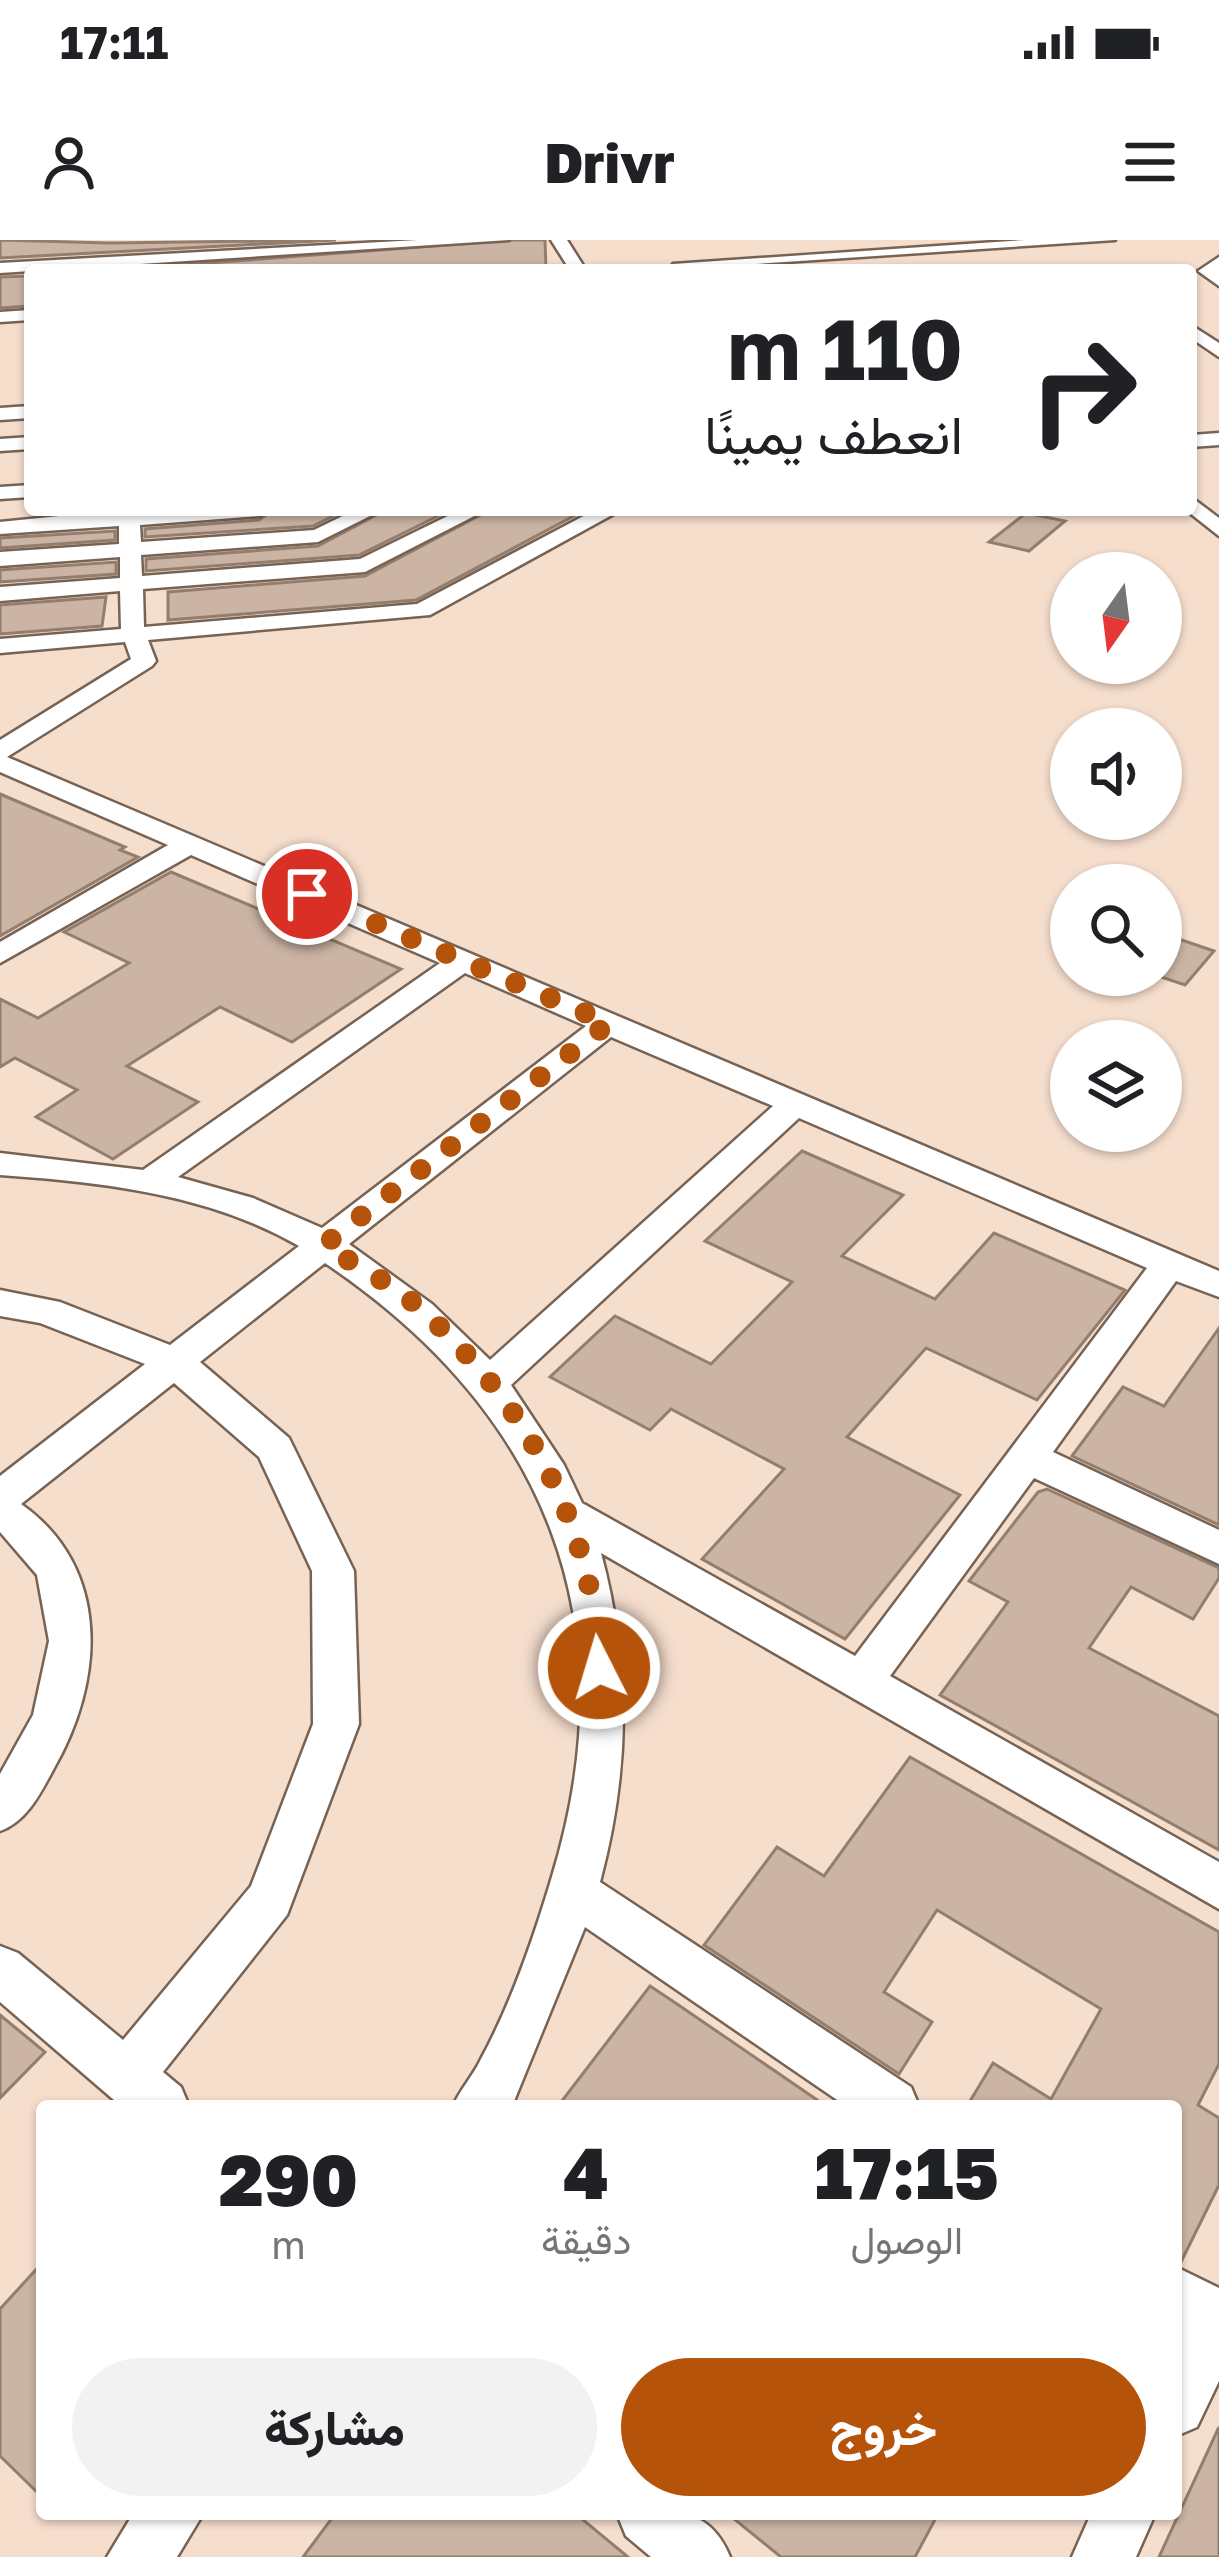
<!DOCTYPE html>
<html lang="ar">
<head>
<meta charset="utf-8">
<style>
	:root { --surface:#fff; --page:#f2f2f2; --text:#202124; --muted:#757577; --accent:#b45309 }
	body { margin:0; font-family:"Golos Text",Vazirmatn,sans-serif; background:var(--page); color:var(--text); direction:rtl; height:100vh; display:flex; flex-direction:column; font-size:45px; white-space:nowrap }
	* { box-sizing:border-box; margin:0 }
	p { font-size:39px; color:var(--muted) }
	.icon { flex:none; width:66px; height:66px; fill:none; stroke:currentColor; stroke-width:2; stroke-linecap:round; stroke-linejoin:round }
	.map { position:relative; flex:1; overflow:hidden; direction:ltr }
	.details { position:absolute; left:36px; top:1860px; width:1146px; height:420px; display:flex; flex-direction:column; background:var(--surface); border-radius:12px; box-shadow:0 3px 9px #0004; direction:rtl }
	.details>* { flex:none }
	.hud { position:absolute; left:24px; top:24px; width:1173px; height:252px; border-radius:12px; box-shadow:0 3px 9px #0004; direction:rtl; background:#fff; color:var(--text); overflow:hidden }
	.needle { width:78px; rotate:194deg }
	.fabs { position:absolute; left:1050px; top:312px; display:grid; gap:24px }
	.fabs a { display:grid; place-items:center; width:132px; height:132px; border-radius:50%; background:var(--surface); box-shadow:0 3px 9px #0004; font-size:60px }
	.pin { position:absolute; display:grid; place-items:center; width:102px; height:102px; color:#fff; margin:-51px; border:6px solid #fff; border-radius:50%; box-shadow:0 3px 12px #0007 }
	.me { position:absolute; width:132px; margin:-66px; rotate:355deg; stroke-linejoin:round; filter:drop-shadow(0 0 9px #0008) }
	.turn { display:flex; align-items:center; gap:42px; height:252px; padding:0 36px; font-size:54px }
	.turn .icon { width:156px; height:156px; stroke-width:2.5 }
	.turn b { display:block; font-size:84px; line-height:102px }
	.eta { display:flex; justify-content:space-evenly; align-items:center; height:204px; text-align:center }
	.eta b { font-size:72px; font-weight:800; line-height:84px }
	.cta { display:flex; gap:24px; margin-top:auto; padding:24px 36px }
	.cta a { flex:1; height:138px; border-radius:72px; background:var(--accent); color:#fff; font-size:48px; font-weight:800; line-height:138px; text-align:center }
	.cta a+a { background:var(--page); color:var(--text) }
	.status { display:flex; justify-content:space-between; align-items:center; height:84px; padding:0 60px; background:var(--surface); direction:ltr }
	.status svg { height:33px; fill:currentColor }
	header { display:flex; justify-content:space-between; align-items:center; height:156px; padding:0 36px; background:var(--surface); font-size:54px; font-weight:800 }
	.map>svg:first-child { display:block }
	.building { fill:#cbb4a4; stroke:#937e6e; stroke-width:3 }
	.lines { fill:none; stroke-linecap:round; stroke-linejoin:round }
	.minor-casing { stroke:#776354; stroke-width:5 }
	.minor { fill:#fff; fill-rule:evenodd }
	.route { stroke:#b45309; stroke-width:21; stroke-dasharray:0 37.8 }
</style>
</head>
<body>
<div class="status"><b>17:11</b><svg viewBox="0 0 49 12"><path d="M0 12V9h3v3zM5 12V6h3v6zM10 12V3h3v9zM15 12V0h3v12zM26 1h20v11H26zM47 4h2v5h-2z"/></svg></div>
<header><svg class="icon" aria-label="menu" viewBox="0 0 24 24"><path d="M4 6h16M4 12h16M4 18h16"/></svg>Drivr<svg class="icon" aria-label="person" viewBox="0 0 24 24"><circle cx="12" cy="8" r="4"/><path d="M4 21q1-7 8-7t8 7"/></svg></header>
<div class="map">
<svg width="1219" height="2317" viewBox="0 0 1219 2317">
	<rect width="100%" height="100%" fill="#f6decd"/>
	<g class="building">
		<path d="M0,0L109,3L336,0L0,18Z"/>
		<path d="M513,0H545L546,30H116Z"/>
		<path d="M30,36V66L0,68V37Z"/>
		<path d="M273,270H345L313,286L145,297V289L259,280Z"/>
		<path d="M386,270H450L359,315L146,331V319L318,306Z"/>
		<path d="M490,270H585L416,360L168,380V352L365,336Z"/>
		<path d="M1026,273L1065,281L1029,311L989,302Z"/>
		<path d="M115,291V300L0,308V298Z"/>
		<path d="M116,322V334L0,342V330Z"/>
		<path d="M106,357L102,386L0,394V365Z"/>
		<path d="M0,554L125,607L120,610L138,617L0,696Z"/>
		<path d="M171,632L401,729L292,802L220,767L127,826L198,862L113,919L36,877L77,850L15,818L0,827V759L38,778L129,723L64,692Z"/>
		<path d="M1161,693L1214,711L1185,745L1161,737Z"/>
		<path d="M802,911L903,955L842,1016L935,1059L994,993L1125,1050L1037,1160L926,1108L847,1197L960,1255L845,1399L702,1319L784,1229L671,1169L650,1190L550,1137L615,1076L711,1124L792,1042L705,1001Z"/>
		<path d="M1219,1088V1285L1072,1216L1123,1147L1164,1166Z"/>
		<path d="M1047,1249L1219,1328V1338L1193,1379L1131,1347L1089,1408L1219,1476V1610L940,1455L1008,1362L969,1341L1038,1252Z"/>
		<path d="M910,1517L1219,1692V1824L1198,1865L1219,1878V1945L1180,2024L1176,1866H967L993,1823L1051,1859L1101,1769L937,1670L884,1752L932,1782L899,1834L704,1705L777,1607L824,1636Z"/>
		<path d="M650,1746L677,1764L826,1866H558Z"/>
		<path d="M0,1775L45,1812L0,1858Z"/>
		<path d="M42,2023V2257L0,2216V2069Z"/>
		<path d="M1219,2187V2317H1159Z"/>
		<path d="M335,2274H576L628,2317H303Z"/>
		<path d="M728,2274H938L915,2317H781Z"/>
	</g>
	<g class="lines">
		<g class="minor-casing">
			<g id="minor">
				<path d="M418,0H509L0,33V23Z"/>
				<path d="M551,0H567L586,30H570Z"/>
				<path d="M1025,0H1115L681,29L673,24Z"/>
				<path d="M1219,17V46L1198,31Z"/>
				<path d="M30,70V80L0,82V72Z"/>
				<path d="M1191,85L1219,103V117L1191,98Z"/>
				<path d="M30,166V178L0,180V168Z"/>
				<path d="M1219,193V205L1191,207V195Z"/>
				<path d="M30,197V209L0,211V199Z"/>
				<path d="M30,245V257L0,259V247Z"/>
				<path d="M1191,257L1219,278V296L1186,270H1191Z"/>
				<path d="M119,270H269L259,276L140,285L141,302L314,290L355,270H382L318,302L141,315L142,336L360,319L460,270H486L365,332L143,349L144,387L417,364L595,270H621L430,375L148,400L156,421L152,426L7,517L1219,1031V1057L1176,1041L1053,1212L1219,1290V1324L1034,1238L890,1436L1219,1622V1669L601,1313C631,1425 630,1530 600,1642L911,1847L919,1866H846L585,1687L512,1866H453C461,1848 473,1836 481,1819C511,1764 533,1700 551,1640C631,1381 546,1172 325,1023L200,1122L289,1198L354,1331L359,1484L287,1675L163,1832L181,1847L189,1866H121L0,1762V1706L18,1713L123,1800L251,1646L313,1484L312,1331L259,1217L174,1143L21,1264C112,1328 104,1442 53,1530C40,1554 27,1581 0,1591V1534L33,1475L49,1401L37,1335L0,1292V1236L145,1124L40,1083L0,1076V1050L60,1062L170,1105L299,1006C209,954 102,942 0,935V913L143,930L440,723L191,615L0,723V702L168,605L0,532V500L131,419L125,402L0,413V399L121,389L120,351L0,361V347L120,338V317L0,326V312L119,304V286L0,294V282ZM465,733L586,786L322,988L253,958L178,937ZM611,797L773,866L490,1120L432,1064L349,1004ZM799,878L1147,1028L855,1416L582,1263L564,1225L511,1145Z"/>
				<path d="M1176,2027L1219,2048V2141L1197,2187L1176,2196L1180,2093L1176,2090Z"/>
				<path d="M133,2274H203L177,2317H107Z"/>
				<path d="M617,2274C669,2274 707,2261 730,2317H651L626,2296Z"/>
				<path d="M1091,2274H1155L1136,2317H1072Z"/>
			</g>
		</g>
		<use href="#minor" class="minor"/>
	</g>
	<g class="lines">
		<path class="route" d="M307,654L609,783L324,1005C354,1025 390,1042 417,1066C523,1158 595,1285 599,1428"/>
	</g>
</svg>
<div class="fabs">
<a><svg class="needle" viewBox="-14 -14 28 28"><path d="M0-13l5 13h-10z" fill="#e53935"/><path d="M0 13l5-13h-10z" fill="#757577"/></svg></a>
<a><svg class="icon" aria-label="sound" viewBox="0 0 24 24"><path d="M4 9h4l5-4v14l-5-4H4zM17 9q2 3 0 6"/></svg></a>
<a><svg class="icon" aria-label="search" viewBox="0 0 24 24"><circle cx="10" cy="10" r="6"/><path d="M15 15l6 6"/></svg></a>
<a><svg class="icon" aria-label="layers" viewBox="0 0 24 24"><path d="M12 4l9 5-9 5-9-5zM3 14l9 5 9-5"/></svg></a>
</div>
<div class="pin" style="left:307px;top:654px;background:#d93025"><svg class="icon" aria-label="arrive" viewBox="0 0 24 24"><path d="M6 21V4h12l-3 4 3 4H6"/></svg></div>
<svg class="me" style="left:599px;top:1428px" viewBox="-20 -20 40 40"><circle r="17" fill="#b45309" stroke="#fff" stroke-width="3"/><path d="M0-11L8 9 0 5-8 9z" fill="#fff"/></svg>
<div class="hud">
<div class="turn"><svg class="icon" aria-label="right" viewBox="0 0 24 24"><path d="M7 20v-9h11M14 6l5 5-5 5"/></svg><div><b>110 m</b>انعطف يمينًا</div></div>
</div>
<section class="details">
<div class="eta">
<div><b>17:15</b><p>الوصول</p></div>
<div><b>4</b><p>دقيقة</p></div>
<div><b>290</b><p>m</p></div>
</div>
<div class="cta"><a>خروج</a><a>مشاركة</a></div>
</section>
</div>
</body>
</html>
